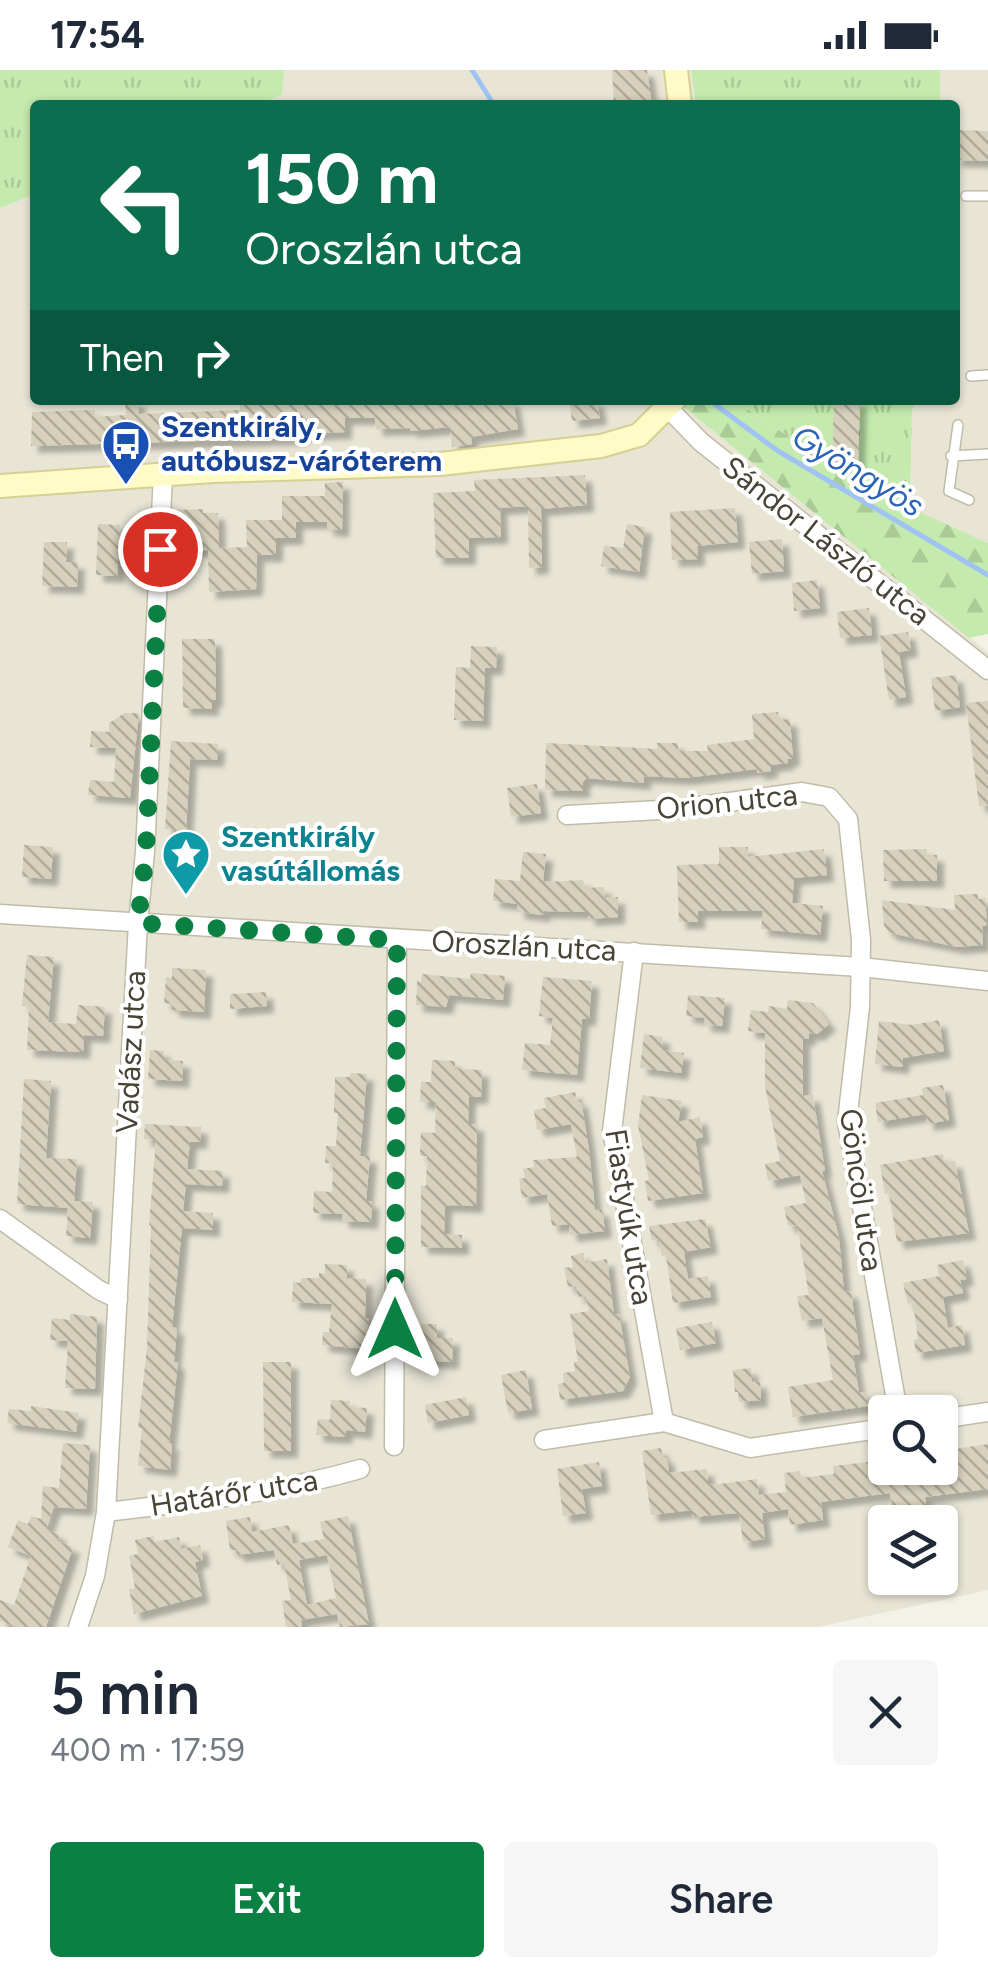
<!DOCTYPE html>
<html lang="en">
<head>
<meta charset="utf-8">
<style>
	:root { --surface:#fff; --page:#f6f6f7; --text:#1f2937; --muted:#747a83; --accent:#0b8043 }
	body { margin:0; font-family:Figtree,sans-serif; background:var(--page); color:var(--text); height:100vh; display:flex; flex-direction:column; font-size:38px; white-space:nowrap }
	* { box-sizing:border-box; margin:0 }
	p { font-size:32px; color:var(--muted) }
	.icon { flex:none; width:55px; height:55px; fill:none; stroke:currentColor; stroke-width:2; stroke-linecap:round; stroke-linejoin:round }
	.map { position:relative; height:1557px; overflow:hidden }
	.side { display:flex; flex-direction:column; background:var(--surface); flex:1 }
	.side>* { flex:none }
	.top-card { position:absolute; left:30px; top:30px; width:930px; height:305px; border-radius:10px; box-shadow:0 2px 8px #0004; background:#0b6e4f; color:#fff; overflow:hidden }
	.controls { position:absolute; left:868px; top:1325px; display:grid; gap:20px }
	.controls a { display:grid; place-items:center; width:90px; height:90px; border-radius:10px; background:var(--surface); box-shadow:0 2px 8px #0004; font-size:50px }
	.pin { position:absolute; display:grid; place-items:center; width:85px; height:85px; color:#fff; margin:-42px; border:5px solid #fff; border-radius:50%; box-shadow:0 2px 10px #0007 }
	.me { position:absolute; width:110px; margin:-55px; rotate:0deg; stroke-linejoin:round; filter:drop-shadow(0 0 8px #0008) }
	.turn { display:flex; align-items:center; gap:35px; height:210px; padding:0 50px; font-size:45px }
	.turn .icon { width:130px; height:130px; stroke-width:2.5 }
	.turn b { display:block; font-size:70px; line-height:85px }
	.then { display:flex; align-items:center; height:95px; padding:0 50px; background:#0003; gap:20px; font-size:38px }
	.round { display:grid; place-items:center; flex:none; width:105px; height:105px; border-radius:10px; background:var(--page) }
	.summary { display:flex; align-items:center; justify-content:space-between; height:170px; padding:0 50px }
	h1 { font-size:60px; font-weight:600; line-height:75px }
	.primary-button { display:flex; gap:20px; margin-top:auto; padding:20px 50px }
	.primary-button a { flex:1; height:115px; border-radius:10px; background:var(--accent); color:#fff; font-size:40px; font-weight:600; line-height:115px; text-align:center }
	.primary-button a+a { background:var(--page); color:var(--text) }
	.status { display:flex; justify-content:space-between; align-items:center; height:70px; padding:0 50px; background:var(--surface); direction:ltr }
	.status svg { height:28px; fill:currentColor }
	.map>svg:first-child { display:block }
	.residential { fill:#e8e5d5; fill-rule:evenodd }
	.grass { fill:url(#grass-tufts) }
	.forest { fill:url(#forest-firs) }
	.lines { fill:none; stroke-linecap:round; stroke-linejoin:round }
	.stream { stroke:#a1c3f3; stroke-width:5 }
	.building { fill:url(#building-back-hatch); fill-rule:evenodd; filter:url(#shadow) }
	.lane-casing { stroke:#c0bca9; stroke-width:12 }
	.street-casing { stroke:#c0bca9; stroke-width:21 }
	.secondary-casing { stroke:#d6d095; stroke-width:26 }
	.lane { stroke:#fff; stroke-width:9 }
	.street { stroke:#fff; stroke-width:18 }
	.secondary { stroke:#fffbc6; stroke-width:22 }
	.route { stroke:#0b8043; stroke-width:18; stroke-dasharray:0 32.4 }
	.labels { text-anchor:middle; stroke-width:8; stroke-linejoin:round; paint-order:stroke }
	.transit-label { font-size:30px; font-weight:bold; fill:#164399; stroke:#fff; text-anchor:start }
	.street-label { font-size:30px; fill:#474335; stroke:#fff }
	.culture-label { font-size:30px; font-weight:bold; fill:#0d838f; stroke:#fff; text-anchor:start }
	.water-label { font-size:32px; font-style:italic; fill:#2b63b7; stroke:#fff }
</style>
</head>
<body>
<div class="status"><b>17:54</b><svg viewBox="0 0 49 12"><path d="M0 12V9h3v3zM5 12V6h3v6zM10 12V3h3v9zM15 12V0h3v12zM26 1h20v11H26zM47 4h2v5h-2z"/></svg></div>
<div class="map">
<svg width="988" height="1557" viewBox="0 0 988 1557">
	<defs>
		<pattern id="grass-tufts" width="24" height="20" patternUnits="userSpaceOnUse" patternTransform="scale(2.5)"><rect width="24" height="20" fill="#c4eaae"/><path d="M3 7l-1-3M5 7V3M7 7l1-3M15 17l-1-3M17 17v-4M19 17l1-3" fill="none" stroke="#aaca96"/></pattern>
		<pattern id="forest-firs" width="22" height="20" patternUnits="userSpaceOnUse" patternTransform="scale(2.5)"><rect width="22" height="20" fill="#c4eaae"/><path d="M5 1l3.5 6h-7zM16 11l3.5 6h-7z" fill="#aaca96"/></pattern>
		<pattern id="building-back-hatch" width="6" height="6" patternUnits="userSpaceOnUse" patternTransform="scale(2.5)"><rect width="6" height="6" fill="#d6d0bc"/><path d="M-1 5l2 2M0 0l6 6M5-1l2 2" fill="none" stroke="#afaa9a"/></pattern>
		<filter id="shadow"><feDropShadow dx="7" dy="7" stdDeviation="2.5" flood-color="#0004"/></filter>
	</defs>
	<rect width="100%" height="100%" fill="#f4f2e7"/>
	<g class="residential">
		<path d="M284,0H691L696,35H257L282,25Z"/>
		<path d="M940,0H988V473L910,438L912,339L918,330H955V35H940Z"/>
		<path d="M35,124V330H684L681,335L988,582V1520L818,1557H0V138ZM885,1342H940V1398H885ZM885,1452H940V1508H885Z"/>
	</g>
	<g class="grass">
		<path d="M0,0H284L282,25L257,35H35V124L0,138Z"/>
		<path d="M691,0H940V35H696Z"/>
		<path d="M734,330H918L912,339L910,438L860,415Z"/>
	</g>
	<path class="forest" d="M684,330H734L860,415L988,473V564L969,568L680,334Z"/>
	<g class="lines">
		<g class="stream">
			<path d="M472,0L494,35"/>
			<path d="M709,330L778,381L988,505"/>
		</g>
	</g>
	<g class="building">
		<path d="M612,0H647L652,35H614Z"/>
		<path d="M955,60L988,61V91L955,90Z"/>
		<path d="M125,330H138L139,344L240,340L239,330H513L518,359L471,367L472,374L452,377L450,357L410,361V358L376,359L375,348H345V362L301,364V368L31,376L32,342L95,340V347L126,345Z"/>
		<path d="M569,330H597L600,348L572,351Z"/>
		<path d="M834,330H860L858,397L832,396Z"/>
		<path d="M585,405L587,435L541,439L542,497L529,498L528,436L500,438L501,467L469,468V488H436L433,423L475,421L474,410Z"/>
		<path d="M343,412L342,460L327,459V452H296V468H276V485H257L256,519L209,522L208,480L178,481L177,440L203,439V443H218L219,478L247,477L246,450H282V426H325V413Z"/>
		<path d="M735,438L738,472L697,476L698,489L672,490L670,442Z"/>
		<path d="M98,454L120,455L117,506L96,505Z"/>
		<path d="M627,454L645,457L639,502L601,496L604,476L623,478Z"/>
		<path d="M782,469L784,501L752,504L749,472Z"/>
		<path d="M44,472H67L66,492H78L77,517L42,516Z"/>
		<path d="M817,510L820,538L794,541L792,513Z"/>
		<path d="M869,538L872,565L840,568L837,542Z"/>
		<path d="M908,562L911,580L899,582L906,627L889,630L879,566Z"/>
		<path d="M182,569H215L216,630H212V639L183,638Z"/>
		<path d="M471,576L497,577L496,598H485L483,651L454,650L456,597L470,598Z"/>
		<path d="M956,605L960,637L935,641L931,608Z"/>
		<path d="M988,631V735L979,736L966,633Z"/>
		<path d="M778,642L779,650L790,649L793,689H787L788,693L770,695L771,701L757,703V699L686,708L644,706V713L586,708L583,712V721L545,720L546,673L657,679V673H678V681H708L707,675L754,669L752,644Z"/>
		<path d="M125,643H139L130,728L88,725L90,710L114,712L116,678L90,677L91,661L109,662V653Z"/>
		<path d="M171,671L218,674L217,690L190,689L186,761L165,759Z"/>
		<path d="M537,714L541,743L511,747L507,718Z"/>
		<path d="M24,775L53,777L51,809L22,807Z"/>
		<path d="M719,777H748V787L824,779L827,805L794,808L792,833L823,836L820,865L761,859L763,841H698V852H679L677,795L719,794Z"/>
		<path d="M927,779V785H937V811H884L883,780Z"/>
		<path d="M523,782L546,784L543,812L583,810L584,818L604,817L605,828L618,827V847L588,849V842L544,841L543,845L517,842L518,834L493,831L495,809L520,811Z"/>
		<path d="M978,824V829L985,828L987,855L982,856L983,875L957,877L890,863L884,856L882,830L955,840L954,825Z"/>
		<path d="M27,885L54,887L48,952L76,954L78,935L105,937L103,966L84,965L83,982L27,980L29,937L22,936Z"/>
		<path d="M172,898L206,900L204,942L172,940V934L164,933L166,907L172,908Z"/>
		<path d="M471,903L505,906L503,930L449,925L446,937L416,935L417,911L421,912L422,904L470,909Z"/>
		<path d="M543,907L592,911L589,949H582L577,1005L522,1000L525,973L550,975L553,948L539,946Z"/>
		<path d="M266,922L267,936L230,939V924Z"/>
		<path d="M688,925L725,928L722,956L704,955L705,948L686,946Z"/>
		<path d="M788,930L813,933L829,954L817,964L809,963V969L803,968V1026L813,1025L825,1101H822L839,1167L844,1222L851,1221L854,1243L860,1284L853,1285L859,1323L866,1322L868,1336L793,1347L788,1317L833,1310L822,1248L802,1251L797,1226L809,1225L797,1155L788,1156L784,1137L806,1133L800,1105L768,1111L765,1094L780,1091L765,1016V963L748,961L751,940L768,942L769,936L787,939Z"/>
		<path d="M939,950L944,981L903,988L902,997L875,994L879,951L912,955Z"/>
		<path d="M644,964L663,967L662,980L684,983L681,1003L640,998Z"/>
		<path d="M150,980L164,981V990L183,991L182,1011L148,1009Z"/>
		<path d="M432,990L455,991V999L482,1000L481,1027H469L468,1054H477L476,1136L445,1135L444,1164L462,1165V1178L421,1177V1116H426L427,1086H420L421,1062L435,1063L436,1032H420L421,1012H431Z"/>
		<path d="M351,1003L367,1004L360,1086H370L366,1131H372L371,1152L342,1151V1144L313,1143L314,1121L332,1122L333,1093H325L326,1076H336L338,1043H334L335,1007H350Z"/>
		<path d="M24,1009L51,1011L46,1088L77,1089L74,1131L93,1132L90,1168L66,1166L68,1138L17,1134Z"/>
		<path d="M943,1015L949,1050L927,1054L926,1044L878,1052L875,1033L923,1025L922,1018Z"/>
		<path d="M576,1022L575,1031L581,1030L589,1080L595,1140L602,1139L605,1161L570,1165L569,1154L552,1156L547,1124L522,1128L519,1109L525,1108L523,1099L534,1097L533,1090L577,1087L571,1054L537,1060L534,1040L546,1038L544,1028Z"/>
		<path d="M642,1025L682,1031L678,1052L700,1047L703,1067L695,1069L703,1123L648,1131L645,1111L649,1110L638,1056Z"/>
		<path d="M145,1054L201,1057L200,1072H190L187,1099L223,1101L222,1116L186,1114L183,1141L213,1143V1160L182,1158L172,1257L177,1258L174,1292L178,1293L169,1373L172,1374L170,1400L138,1396L142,1358H138L147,1278L151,1156L149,1155L156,1070L144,1069Z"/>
		<path d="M943,1084L944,1092L955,1091L969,1163L897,1172L889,1123L885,1124L880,1095Z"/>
		<path d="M705,1149L711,1177L684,1182L688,1209L708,1206L711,1227L673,1233L666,1185L662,1186L659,1169L652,1171L649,1156Z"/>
		<path d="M583,1183L585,1193L607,1189L614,1245L619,1244L630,1307L623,1321L560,1330L558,1314L564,1313L563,1303L575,1301L574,1292L578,1291L570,1244L589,1241L586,1226L578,1227L576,1216L568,1217L564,1198L573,1197L571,1186Z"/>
		<path d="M963,1190L967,1209L960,1210L963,1223L943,1227L948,1258L962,1255L965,1275L916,1283L914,1270L918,1269L913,1233L908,1234L903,1213L939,1206L937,1195Z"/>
		<path d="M325,1194L347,1195V1208L366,1209L365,1248L369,1249L366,1279L322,1275L323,1262H329L332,1234L292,1232L293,1212L300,1213L301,1208H319V1203H325Z"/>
		<path d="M70,1244L97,1247L95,1319L65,1318L68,1271L50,1270L52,1248L70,1250Z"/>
		<path d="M712,1252L716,1273L680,1280L676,1258Z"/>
		<path d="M421,1254H437V1268H453L452,1292L419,1291Z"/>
		<path d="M263,1292H291V1381H264Z"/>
		<path d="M751,1298L752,1312L760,1311L761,1330L739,1332L738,1322H735L733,1300Z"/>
		<path d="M526,1300L532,1339L508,1343L501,1305Z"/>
		<path d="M466,1327L469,1345L428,1353L425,1335Z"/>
		<path d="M331,1330L350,1331L349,1337L367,1338L365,1362L346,1360L345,1367L316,1365L318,1349L330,1350Z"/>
		<path d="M31,1336L79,1343L76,1362L7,1353L9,1339L31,1341Z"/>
		<path d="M63,1373L90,1375L86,1439L54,1437L46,1459L60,1465L57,1471L73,1477L46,1557H16L0,1551V1530L14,1535L31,1486L8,1477L18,1450L28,1454L31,1446L41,1449L43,1416L59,1418Z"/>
		<path d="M988,1374V1419L925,1427L926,1436L893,1442L890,1423L821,1432L823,1450L790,1455L788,1439L762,1443L765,1469L743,1472L739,1443L692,1447V1440L651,1445L642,1381L661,1378L663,1387H667L669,1403L707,1399L708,1414L712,1415L757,1409L759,1425L786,1422L784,1403L800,1401L801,1408L834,1404L833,1396L885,1390V1398H944L942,1381Z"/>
		<path d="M599,1392L602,1416L582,1419L586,1443L563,1446L557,1399Z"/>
		<path d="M348,1446L369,1554L340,1557L337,1544L301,1550L302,1557H286L282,1531L291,1530L284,1493L277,1495L274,1480L237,1485L236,1480H230L226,1451L250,1447L252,1462L289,1455L293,1474L324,1469L320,1452ZM327,1485L336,1528L307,1535L299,1490Z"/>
		<path d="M153,1466L154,1472L179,1467L181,1479L200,1475L203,1490L195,1492L202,1526L134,1544L129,1519L135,1518L129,1486L138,1484L135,1470Z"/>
	</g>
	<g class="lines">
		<g class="lane-casing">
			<g id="lane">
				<path d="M966,126H988"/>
				<path d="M971,306L988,305"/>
				<path d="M958,355L949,421L969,430"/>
				<path d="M951,386L988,384"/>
			</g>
		</g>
		<g class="street-casing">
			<g id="street">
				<path d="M668,338L701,372L988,600"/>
				<path d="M567,745L678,739L802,722L829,727L848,749L861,870L860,937L847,1052L898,1342"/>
				<path d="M0,844L861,897L988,911"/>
				<path d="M634,882L612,1061L664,1352"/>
				<path d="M0,1149L99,1220L118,1229"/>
				<path d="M940,1349L988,1342"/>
				<path d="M544,1370L664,1352L750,1378L885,1358"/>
				<path d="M394,1376L397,870"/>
				<path d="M106,1442C192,1432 277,1423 360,1399"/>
				<path d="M78,1557L95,1506L106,1442L138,853L145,782L163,404"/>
			</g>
		</g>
		<g class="secondary-casing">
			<g id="secondary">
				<path d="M676,0L680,35"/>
				<path d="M0,416L213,401L440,394L601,376L639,365L674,330"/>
			</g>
		</g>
		<use href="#lane" class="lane"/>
		<use href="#street" class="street"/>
		<use href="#secondary" class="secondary"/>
	</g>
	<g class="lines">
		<path class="route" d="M160,479L146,782L138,853L397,870L395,1259"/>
	</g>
	<defs>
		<g id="bus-pin" transform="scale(2.5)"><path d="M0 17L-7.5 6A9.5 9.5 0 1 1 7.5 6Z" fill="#1a4fb4" stroke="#fff"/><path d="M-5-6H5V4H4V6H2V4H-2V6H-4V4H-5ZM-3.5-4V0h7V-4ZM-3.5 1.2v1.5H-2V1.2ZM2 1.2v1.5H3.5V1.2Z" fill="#fff"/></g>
		<g id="sight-pin" transform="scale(2.5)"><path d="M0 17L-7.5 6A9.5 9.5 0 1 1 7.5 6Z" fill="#0f9aa8" stroke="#fff"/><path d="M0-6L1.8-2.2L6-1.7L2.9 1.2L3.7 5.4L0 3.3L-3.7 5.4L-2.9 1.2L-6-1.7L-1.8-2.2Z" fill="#fff"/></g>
	</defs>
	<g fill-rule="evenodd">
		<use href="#bus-pin" x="126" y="374"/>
		<use href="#sight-pin" x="186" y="784"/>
	</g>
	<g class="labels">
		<g class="transit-label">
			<text x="161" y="367">Szentkirály,<tspan x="161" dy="34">autóbusz-váróterem</tspan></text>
		</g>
		<g class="street-label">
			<text transform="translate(826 471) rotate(38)" y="10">Sándor László utca</text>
			<text transform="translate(727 732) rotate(-6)" y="10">Orion utca</text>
			<text transform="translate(524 876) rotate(3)" y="10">Oroszlán utca</text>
			<text transform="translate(131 982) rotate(-87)" y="10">Vadász utca</text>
			<text transform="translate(861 1120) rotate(82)" y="10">Göncöl utca</text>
			<text transform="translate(629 1147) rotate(81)" y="10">Fiastyúk utca</text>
			<text transform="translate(234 1423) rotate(-9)" y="10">Határőr utca</text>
		</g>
		<g class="culture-label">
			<text x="221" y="777">Szentkirály<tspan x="221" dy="34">vasútállomás</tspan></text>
		</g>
		<g class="water-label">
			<text transform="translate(858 401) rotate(31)" y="11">Gyöngyös</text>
		</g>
	</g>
</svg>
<div class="controls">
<a><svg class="icon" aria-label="search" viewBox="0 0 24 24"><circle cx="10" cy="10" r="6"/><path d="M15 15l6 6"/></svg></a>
<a><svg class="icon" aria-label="layers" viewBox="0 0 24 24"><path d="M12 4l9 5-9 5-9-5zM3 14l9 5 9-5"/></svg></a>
</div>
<div class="pin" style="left:160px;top:479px;background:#d93025"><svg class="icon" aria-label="arrive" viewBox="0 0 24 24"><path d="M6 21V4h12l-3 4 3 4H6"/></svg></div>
<svg class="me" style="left:395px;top:1259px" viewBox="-20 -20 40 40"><path d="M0-17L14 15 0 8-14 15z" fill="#0b8043" stroke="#fff" stroke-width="4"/></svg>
<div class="top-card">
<div class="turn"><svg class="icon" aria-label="left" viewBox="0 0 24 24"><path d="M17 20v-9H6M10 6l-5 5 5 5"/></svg><div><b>150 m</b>Oroszlán utca</div></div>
<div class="then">Then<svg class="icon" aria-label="right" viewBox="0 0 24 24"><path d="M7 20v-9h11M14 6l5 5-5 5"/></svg></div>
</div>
</div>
<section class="side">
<div class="summary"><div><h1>5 min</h1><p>400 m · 17:59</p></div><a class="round"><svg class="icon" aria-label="close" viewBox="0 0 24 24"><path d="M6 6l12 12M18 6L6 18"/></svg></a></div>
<div class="primary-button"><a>Exit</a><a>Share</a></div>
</section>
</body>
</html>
